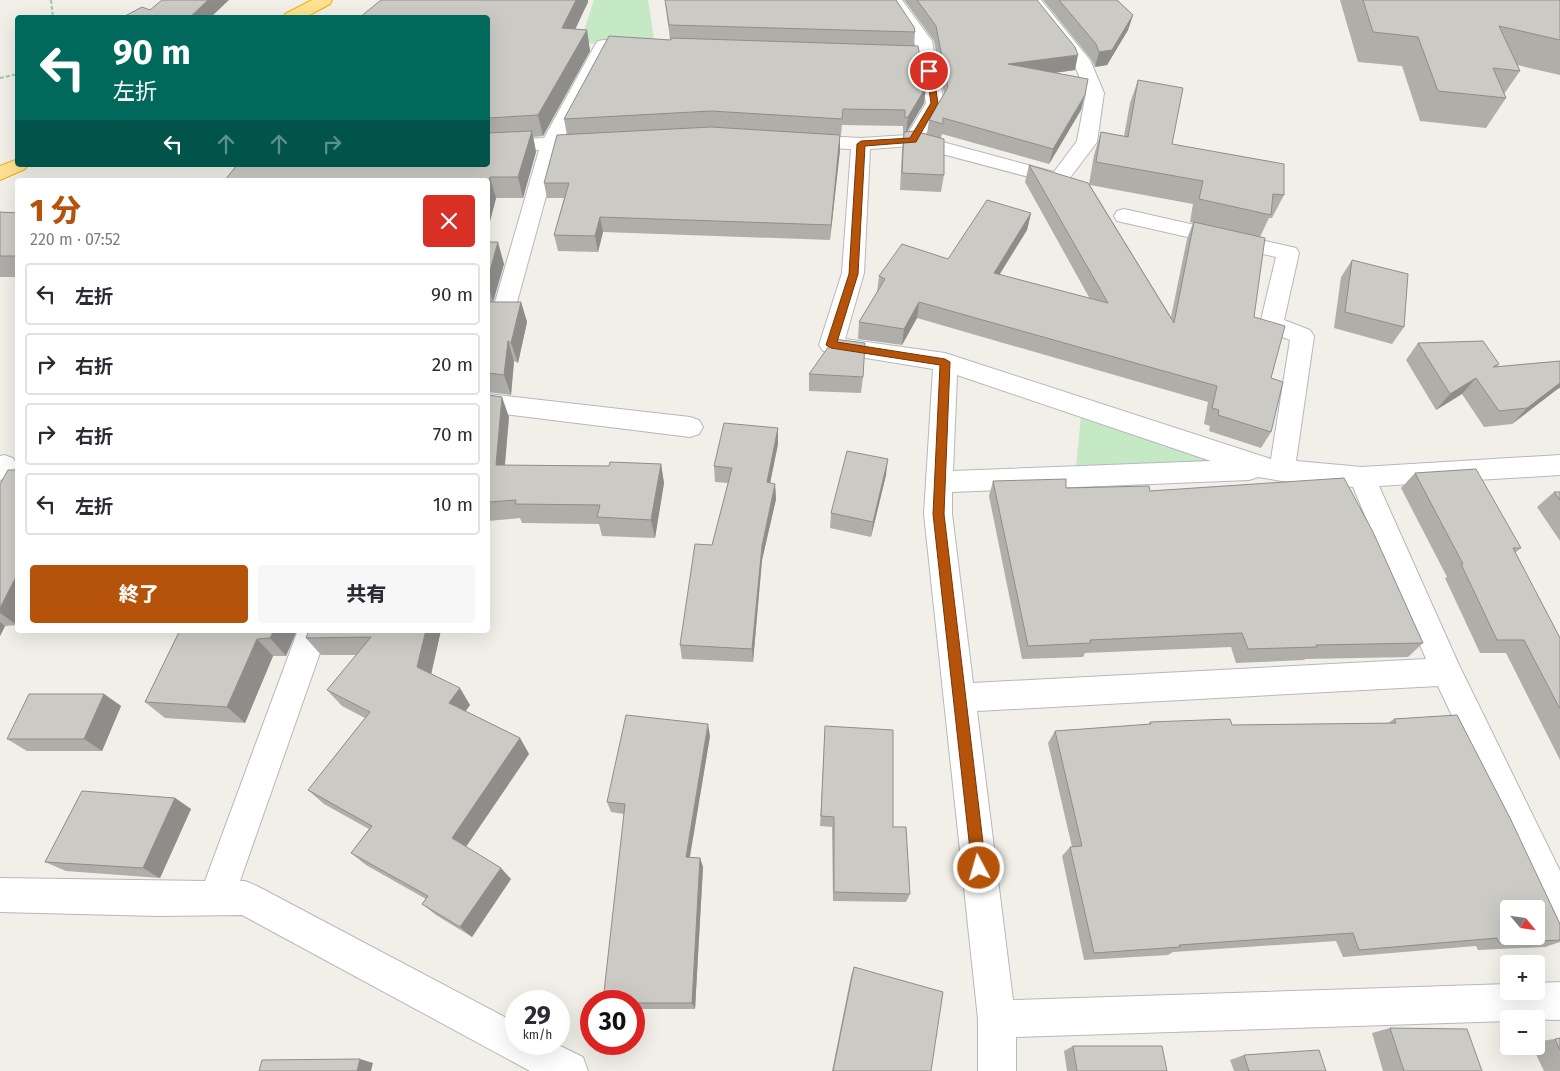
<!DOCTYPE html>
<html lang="ja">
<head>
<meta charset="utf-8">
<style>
	:root { --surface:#fff; --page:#f7f7f7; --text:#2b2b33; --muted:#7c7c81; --line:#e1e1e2; --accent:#b45309 }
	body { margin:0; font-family:"Fira Sans","Noto Sans JP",sans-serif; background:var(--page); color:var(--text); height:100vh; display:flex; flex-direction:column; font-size:19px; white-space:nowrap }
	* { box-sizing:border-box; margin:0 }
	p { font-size:16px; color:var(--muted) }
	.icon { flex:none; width:28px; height:28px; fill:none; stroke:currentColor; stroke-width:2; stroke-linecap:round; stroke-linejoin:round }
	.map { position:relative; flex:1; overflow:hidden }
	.panel { position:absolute; left:15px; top:178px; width:475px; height:455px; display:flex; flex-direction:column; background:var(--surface); border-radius:5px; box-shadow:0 5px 20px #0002 }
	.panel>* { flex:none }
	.guide { position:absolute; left:15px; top:15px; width:475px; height:152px; border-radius:5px; box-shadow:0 5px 20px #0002; background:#00695c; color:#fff; overflow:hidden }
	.needle { width:32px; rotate:119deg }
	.buttons { position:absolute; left:1500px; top:900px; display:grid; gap:10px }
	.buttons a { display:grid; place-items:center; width:45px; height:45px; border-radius:5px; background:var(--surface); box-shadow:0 5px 20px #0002; font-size:25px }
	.speed { position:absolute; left:505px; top:990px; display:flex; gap:10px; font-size:25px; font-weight:700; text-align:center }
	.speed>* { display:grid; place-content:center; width:65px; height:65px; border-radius:50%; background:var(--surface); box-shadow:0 5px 20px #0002; line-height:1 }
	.speed small { font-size:12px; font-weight:400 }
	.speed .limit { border:8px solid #d22; background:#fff; color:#111 }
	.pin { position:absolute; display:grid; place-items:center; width:42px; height:42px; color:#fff; margin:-21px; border:2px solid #fff; border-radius:50%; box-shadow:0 1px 5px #0007 }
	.me { position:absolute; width:55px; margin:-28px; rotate:354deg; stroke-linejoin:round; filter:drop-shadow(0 0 4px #0008) }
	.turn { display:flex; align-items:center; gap:18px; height:105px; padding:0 15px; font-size:22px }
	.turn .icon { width:65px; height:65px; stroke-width:2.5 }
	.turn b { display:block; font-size:35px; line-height:42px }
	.lanes { display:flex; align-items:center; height:48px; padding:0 15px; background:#0003; justify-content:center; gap:25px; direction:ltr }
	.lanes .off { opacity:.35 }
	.round { display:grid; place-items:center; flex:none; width:52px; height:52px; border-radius:5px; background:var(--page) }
	.overview { display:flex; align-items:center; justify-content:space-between; height:85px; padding:0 15px }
	h1 { font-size:30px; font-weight:800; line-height:38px; color:var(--accent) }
	.action { display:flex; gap:10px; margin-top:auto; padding:10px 15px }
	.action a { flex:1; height:58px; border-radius:5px; background:var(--accent); color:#fff; font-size:20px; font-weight:800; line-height:58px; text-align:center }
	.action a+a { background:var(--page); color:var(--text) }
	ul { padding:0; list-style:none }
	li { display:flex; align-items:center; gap:15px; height:62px; margin:0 10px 8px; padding:0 5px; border:2px solid var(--line); border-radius:5px }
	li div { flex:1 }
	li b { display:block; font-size:19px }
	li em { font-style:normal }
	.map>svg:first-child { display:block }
	.green { fill:#c5e8c5 }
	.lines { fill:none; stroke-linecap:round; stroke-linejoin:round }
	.street-casing { stroke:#b5b8bc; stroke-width:2 }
	.highway-casing { stroke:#f9ab00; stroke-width:2 }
	.path { stroke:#9cc7a9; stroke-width:2; stroke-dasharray:4 2; stroke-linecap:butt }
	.street { fill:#fff; fill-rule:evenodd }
	.highway { fill:#fde293; fill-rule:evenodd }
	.wall { fill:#afaea9; fill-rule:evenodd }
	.shaded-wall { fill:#8f8d8a }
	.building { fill:#cccac5; stroke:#8f8d8a; fill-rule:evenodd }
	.route { fill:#b45309; stroke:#753606 }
</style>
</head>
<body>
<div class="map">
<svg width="1560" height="1071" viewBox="0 0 1560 1071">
	<rect width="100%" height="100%" fill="#f1efe8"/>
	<g class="green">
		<path d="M594,0H648L655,46L580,43Z"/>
		<path d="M1082,407L1264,469L1075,477Z"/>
	</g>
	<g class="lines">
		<g class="street-casing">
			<g id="street">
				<path d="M886,0H902L932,41L944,103L924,137L1054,172L1077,141L1086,93L1073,61L1024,0H1041L1090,60L1104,93L1097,142L1066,183L1059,185L912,146L870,149L864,273L845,339L945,353L1271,459L1290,340L1264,330L1260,324L1276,257L1117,221L1114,216L1117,211L1124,209L1296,248L1299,253L1284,320L1310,330L1314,336L1296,461L1362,467L1560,455V475L1379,486L1459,665L1560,871V927L1548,921L1438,686L977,711L1013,1000L1509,984V991H1536V983L1560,982V1020L1509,1019V1021L1016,1037V1071H978V1019L924,514L933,369L823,351L819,345L842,273L851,149L802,147L795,145L792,141L795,137L802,135L861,138L907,135L926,103L918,60L877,57L874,53L877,49L883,48L916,49L914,41ZM957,375L1211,461L953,471ZM1258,477L1282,481L1353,487L1426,659L973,683L952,514V492L1249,480Z"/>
				<path d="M604,40L648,42L651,46L648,50H610L564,138L592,136L599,138L602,142L599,146L559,149L517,302L514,307L506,310L498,307L495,302L539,150L488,153V141L544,138L595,45L598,41Z"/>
				<path d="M488,394L690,417L699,420L703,427L699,434L690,437L488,412Z"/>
				<path d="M4,455L13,458L17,465L9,477L0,480V456Z"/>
				<path d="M298,630H328L240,881H245L257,886L516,1023V1044H556L583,1057L588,1071H530L242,915L158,916L0,912V878L205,881Z"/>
			</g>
		</g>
		<g class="highway-casing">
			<g id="highway">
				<path d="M312,0H332L330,4L304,18H283L285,14Z"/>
				<path d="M18,159V165H28L25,169L0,180V166Z"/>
			</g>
		</g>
		<g class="path">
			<path d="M51,0L53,18"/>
			<path d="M0,78L18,74"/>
		</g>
		<use href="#street" class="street"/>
		<use href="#highway" class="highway"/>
	</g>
	<g class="wall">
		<path d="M665,0H896L915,32L914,46L926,87L924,103L907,132L927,134L929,120L944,94L934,41L904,0H1037L1075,70L1053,73L1081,110L1049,164L942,134L941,138L944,175L941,192L900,190L902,149L904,133H903V126L842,125L841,135H840V150L830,240L603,232L598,252L558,251L554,235L564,198H547L544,183L567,135L564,119L670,40Z"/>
		<path d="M1043,0H1117L1133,15L1128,30L1107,65L1095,67L1091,59Z"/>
		<path d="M1340,0H1560V75L1517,65L1520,71L1504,94L1506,98L1486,128L1420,121L1402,66L1358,62Z"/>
		<path d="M588,2L575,29L587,30L590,51L543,136L533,137L536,152L523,198H496L488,229V18Z"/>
		<path d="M1138,80L1172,144L1284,195L1272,218H1269L1260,237L1254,317L1271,378V432L1261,448L1209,431L1210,426L1204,424L1208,402L917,318L902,345L858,339L859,322L877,293L879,276L948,259L1031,213L1027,230L999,275L1090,299L1025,182L1029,165L1089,184L1094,155L1101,132L1124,136L1130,103ZM1090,185L1193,204L1190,222L1193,223L1187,239L1171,317Z"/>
		<path d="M0,212L18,213V277H0Z"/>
		<path d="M488,242L504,264L493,302H521L527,322L518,363L514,361L511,395L488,392V393Z"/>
		<path d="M1352,260L1404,327L1392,344L1334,328L1341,277Z"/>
		<path d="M1418,343L1499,364L1496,367L1560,361V389L1559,388L1512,424L1484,427L1462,394L1436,410L1406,360Z"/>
		<path d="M809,374L863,377L861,393L809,391Z"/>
		<path d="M488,395L509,417L505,465L609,466L661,464L664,483L655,538L602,536L599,524L522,523L520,518L488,521Z"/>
		<path d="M778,428V444L770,483L775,484L776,499L762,560L753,662L682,659L680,645L712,545L728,483L715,482L714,466Z"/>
		<path d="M18,470V623L17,625L5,626L0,636V484Z"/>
		<path d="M1415,473L1521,548L1515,553L1560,638V760L1506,653H1480L1445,578L1447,577L1401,488Z"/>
		<path d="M886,475L871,537L830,528L831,513Z"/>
		<path d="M993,481L1066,488L1150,491L1423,643L1408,657L1305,659L1304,660L1236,663L1231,647L1085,653L1083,657L1022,659L989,496Z"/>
		<path d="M1554,492H1560V541L1537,507Z"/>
		<path d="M180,630H297L286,656H273L245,723L165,718L145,702Z"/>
		<path d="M441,630L431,674L470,705L465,711L520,738L529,754L466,847L511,879L472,937L436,915L422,904L426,899L366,865L351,853L369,829L324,804L308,790L365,718L342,706L327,690L356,655H321L306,638Z"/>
		<path d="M104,694L121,706L102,751H27L7,739Z"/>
		<path d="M1394,719L1560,924V942L1545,947L1478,950L1476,946L1343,957L1336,941L1173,952L1168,955L1084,960L1062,856L1070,847H1072L1048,743L1055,731L1148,725L1150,722L1232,725L1388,723Z"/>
		<path d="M825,726L893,827L910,894L906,902L833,901L832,827L820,826Z"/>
		<path d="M710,736L690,857L700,858L703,867L695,1009H634L624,814L611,812L607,802Z"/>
		<path d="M175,798L191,809L160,878L66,871L45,862Z"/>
		<path d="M854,967L931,1071H832L851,976Z"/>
		<path d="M1390,1028L1482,1071H1383L1372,1033Z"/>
		<path d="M1560,1038V1071H1544L1532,1046H1536V1042Z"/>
		<path d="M1073,1046L1167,1071H1067L1064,1051Z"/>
		<path d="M1244,1055L1326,1071H1234L1230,1060Z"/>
	</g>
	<g class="shaded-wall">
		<path d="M208,0H229L210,18H189Z"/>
		<path d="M576,0H588V2L566,49L562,28Z"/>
		<path d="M1133,15L1128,30L1107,65L1095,67L1099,52Z"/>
		<path d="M587,30L590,51L543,136L538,115Z"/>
		<path d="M1078,55L1075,70L1005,80L1008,64Z"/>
		<path d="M926,87L924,103L906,133L908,117Z"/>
		<path d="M1085,95L1081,110L1049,164L1053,149Z"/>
		<path d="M532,131L536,152L523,198L518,177Z"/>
		<path d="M840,135V150L830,240L831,225Z"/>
		<path d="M490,177L496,198L488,229V184Z"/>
		<path d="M1031,213L1027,230L990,290L994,273Z"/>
		<path d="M600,217L603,232L598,252L595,236Z"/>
		<path d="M498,242L504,264L493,302L488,284V278Z"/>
		<path d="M521,302L527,322L518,363L511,343Z"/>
		<path d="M919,302L917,318L902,345L904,329Z"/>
		<path d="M508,341L514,361L511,395L504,375Z"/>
		<path d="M1476,378L1462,394L1436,410L1450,394Z"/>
		<path d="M1560,383V387L1512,424L1527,408Z"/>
		<path d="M502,397L509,417L503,484L496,465Z"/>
		<path d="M778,428V444L767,498V482Z"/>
		<path d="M888,459L886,475L871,537L873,522Z"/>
		<path d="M661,464L664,483L655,538L651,520Z"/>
		<path d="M775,484L776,499L762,560L753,662L752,649L762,546Z"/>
		<path d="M18,573V623L17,625L0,613V608Z"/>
		<path d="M0,622L5,626L0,636Z"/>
		<path d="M274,630H297L286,656L270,638Z"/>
		<path d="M426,630H441L429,684L417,667Z"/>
		<path d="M257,639L273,656L245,723L227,707Z"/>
		<path d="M460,688L470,705L460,719L449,703Z"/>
		<path d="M104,694L121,706L102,751L84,739Z"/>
		<path d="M708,724L710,736L688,867L686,857Z"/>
		<path d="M520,738L529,754L463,851L452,838Z"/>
		<path d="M175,798L191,809L160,878L143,868Z"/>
		<path d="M700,858L703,867L695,1009L692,1003Z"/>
		<path d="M501,868L511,879L472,937L460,927Z"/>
		<path d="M360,1059L373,1063L371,1071H357Z"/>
	</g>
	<g class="building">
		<path d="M162,0H208L189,18H125V16L142,7L150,10Z"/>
		<path d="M381,0H576L562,28L587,30L538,115L488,118V18H359Z"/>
		<path d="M665,0H896L914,27L915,32L669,25Z"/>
		<path d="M917,0H1037L1075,47L1078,55L1008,64L1088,79L1085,95L1053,149L943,118V124L929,120L948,87L936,26Z"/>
		<path d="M1059,0H1117L1133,15L1112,50L1099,52L1096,44Z"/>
		<path d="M1363,0H1560V40L1499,26L1520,71L1493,68L1506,98L1438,91L1418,37L1373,32Z"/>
		<path d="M609,36L671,40V38L918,46L926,87L908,117L905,118V110L843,109L842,119L711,111L564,119Z"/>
		<path d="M1138,80L1183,88L1172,144L1284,164V195L1273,194L1271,215L1199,199L1203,181L1096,162L1101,132L1128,137Z"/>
		<path d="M711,127L840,135L831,225L600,217L595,236L554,235L569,183H544L557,135Z"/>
		<path d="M532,131L518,177H490L488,184V180H225L237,165H488V133Z"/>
		<path d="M914,131L944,139V175L902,173L904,132Z"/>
		<path d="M1029,165L1088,183L1174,323L1194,222L1265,238L1254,317L1285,326L1271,378L1283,382L1271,432L1218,415L1219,410L1212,408L1217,386L919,302L904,329L859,322L885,279L879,276L902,244L948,259L987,200L1031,213L994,273L1108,303Z"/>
		<path d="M0,212L18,213V256H0Z"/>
		<path d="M488,242H498L488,278Z"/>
		<path d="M1352,260L1408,274L1404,327L1345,312Z"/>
		<path d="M488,302H521L511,343L508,341L504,375L488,373Z"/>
		<path d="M834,339L865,343L863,377L809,374Z"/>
		<path d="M1483,341L1499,364L1493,367L1560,361V383L1527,408L1499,411L1476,378L1450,394L1418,343Z"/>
		<path d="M488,395L502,397L496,465L609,466L610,462L661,464L651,520L597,517L600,505L515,504L516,500L488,502Z"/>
		<path d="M724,423L778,428L767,482L775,484L762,546L752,649L680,645L695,544L712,545L732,468L714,466Z"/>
		<path d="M847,451L888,459L873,522L831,513Z"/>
		<path d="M1476,469L1521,548H1513L1560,638V709L1524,640H1497L1461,564H1463L1415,473Z"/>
		<path d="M8,470H18V573L0,608V484Z"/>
		<path d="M1344,478L1373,532L1423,643L1316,645L1317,647L1248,649L1242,633L1090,640L1091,643L1028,646L993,481L1066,479V488L1149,486L1150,491Z"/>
		<path d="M1554,492H1560V500Z"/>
		<path d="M180,630H274L270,638L257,639L227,707L145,702Z"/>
		<path d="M309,630H426L417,667L460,688L449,703L520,738L452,838L501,868L460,927L422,904L428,896L351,853L372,826L308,790L370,712L327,690L371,637L306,638Z"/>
		<path d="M29,694H104L84,739H7Z"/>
		<path d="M626,715L708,724L686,857L700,858L692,1003H634V1001H603L625,804L607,802Z"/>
		<path d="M1457,715L1510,818L1560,924V940L1499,943L1497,938L1359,950L1353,933L1179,945L1180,947L1094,953L1070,847L1082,846L1055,731L1151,724L1150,722L1230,719L1232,725L1396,723L1394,719ZM1509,909H1536V936H1509Z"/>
		<path d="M825,726L893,730V827H906L910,894L834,892V817L821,816Z"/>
		<path d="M82,791L175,798L143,868L45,862Z"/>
		<path d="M854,967L943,992L931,1071H833Z"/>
		<path d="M1390,1028L1467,1029L1482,1071H1404Z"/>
		<path d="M1560,1038V1050L1555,1039Z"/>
		<path d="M1073,1046H1162L1167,1071H1077Z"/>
		<path d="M1319,1050L1326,1071H1249L1244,1055Z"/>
		<path d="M360,1059L357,1071H259L262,1060Z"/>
	</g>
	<path class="route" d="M926,69L933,71L938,103L916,142L865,146L858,274L837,342L945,359L950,362L944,514L986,868L984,873L979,875L974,873L972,868L933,514L940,365L831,348L826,345L849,274L857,144L861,141L910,138L931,103Z"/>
</svg>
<div class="buttons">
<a><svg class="needle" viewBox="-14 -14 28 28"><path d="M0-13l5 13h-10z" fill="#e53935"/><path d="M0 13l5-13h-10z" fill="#7c7c81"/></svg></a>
<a>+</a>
<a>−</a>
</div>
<div class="speed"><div>29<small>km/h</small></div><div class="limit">30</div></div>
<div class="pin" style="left:929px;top:71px;background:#d93025"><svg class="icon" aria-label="arrive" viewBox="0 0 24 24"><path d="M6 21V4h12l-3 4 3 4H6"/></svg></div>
<svg class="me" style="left:979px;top:868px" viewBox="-20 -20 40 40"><circle r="17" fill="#b45309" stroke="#fff" stroke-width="3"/><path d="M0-11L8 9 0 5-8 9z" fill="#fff"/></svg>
<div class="guide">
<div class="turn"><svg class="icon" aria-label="left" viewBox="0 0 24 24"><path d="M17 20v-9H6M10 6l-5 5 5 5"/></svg><div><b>90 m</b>左折</div></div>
<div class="lanes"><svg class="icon" aria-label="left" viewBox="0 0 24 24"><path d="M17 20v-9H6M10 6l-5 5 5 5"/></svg><svg class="icon off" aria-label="ahead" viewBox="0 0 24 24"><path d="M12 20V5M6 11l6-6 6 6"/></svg><svg class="icon off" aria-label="ahead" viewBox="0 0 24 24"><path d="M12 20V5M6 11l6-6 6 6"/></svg><svg class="icon off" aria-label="right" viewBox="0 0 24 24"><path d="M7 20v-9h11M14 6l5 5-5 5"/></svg></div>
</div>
<section class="panel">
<div class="overview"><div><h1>1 分</h1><p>220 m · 07:52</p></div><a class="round" style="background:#d93025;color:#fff"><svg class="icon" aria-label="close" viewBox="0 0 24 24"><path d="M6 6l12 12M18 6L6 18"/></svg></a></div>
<ul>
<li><svg class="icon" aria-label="left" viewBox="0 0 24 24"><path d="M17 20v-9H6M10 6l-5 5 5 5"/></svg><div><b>左折</b></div><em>90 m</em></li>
<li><svg class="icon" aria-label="right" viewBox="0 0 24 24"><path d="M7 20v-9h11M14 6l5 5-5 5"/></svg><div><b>右折</b></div><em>20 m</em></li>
<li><svg class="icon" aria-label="right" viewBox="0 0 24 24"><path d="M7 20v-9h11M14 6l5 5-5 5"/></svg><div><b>右折</b></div><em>70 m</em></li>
<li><svg class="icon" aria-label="left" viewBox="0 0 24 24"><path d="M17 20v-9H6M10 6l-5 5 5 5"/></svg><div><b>左折</b></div><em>10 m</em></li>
</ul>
<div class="action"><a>終了</a><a>共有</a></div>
</section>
</div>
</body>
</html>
